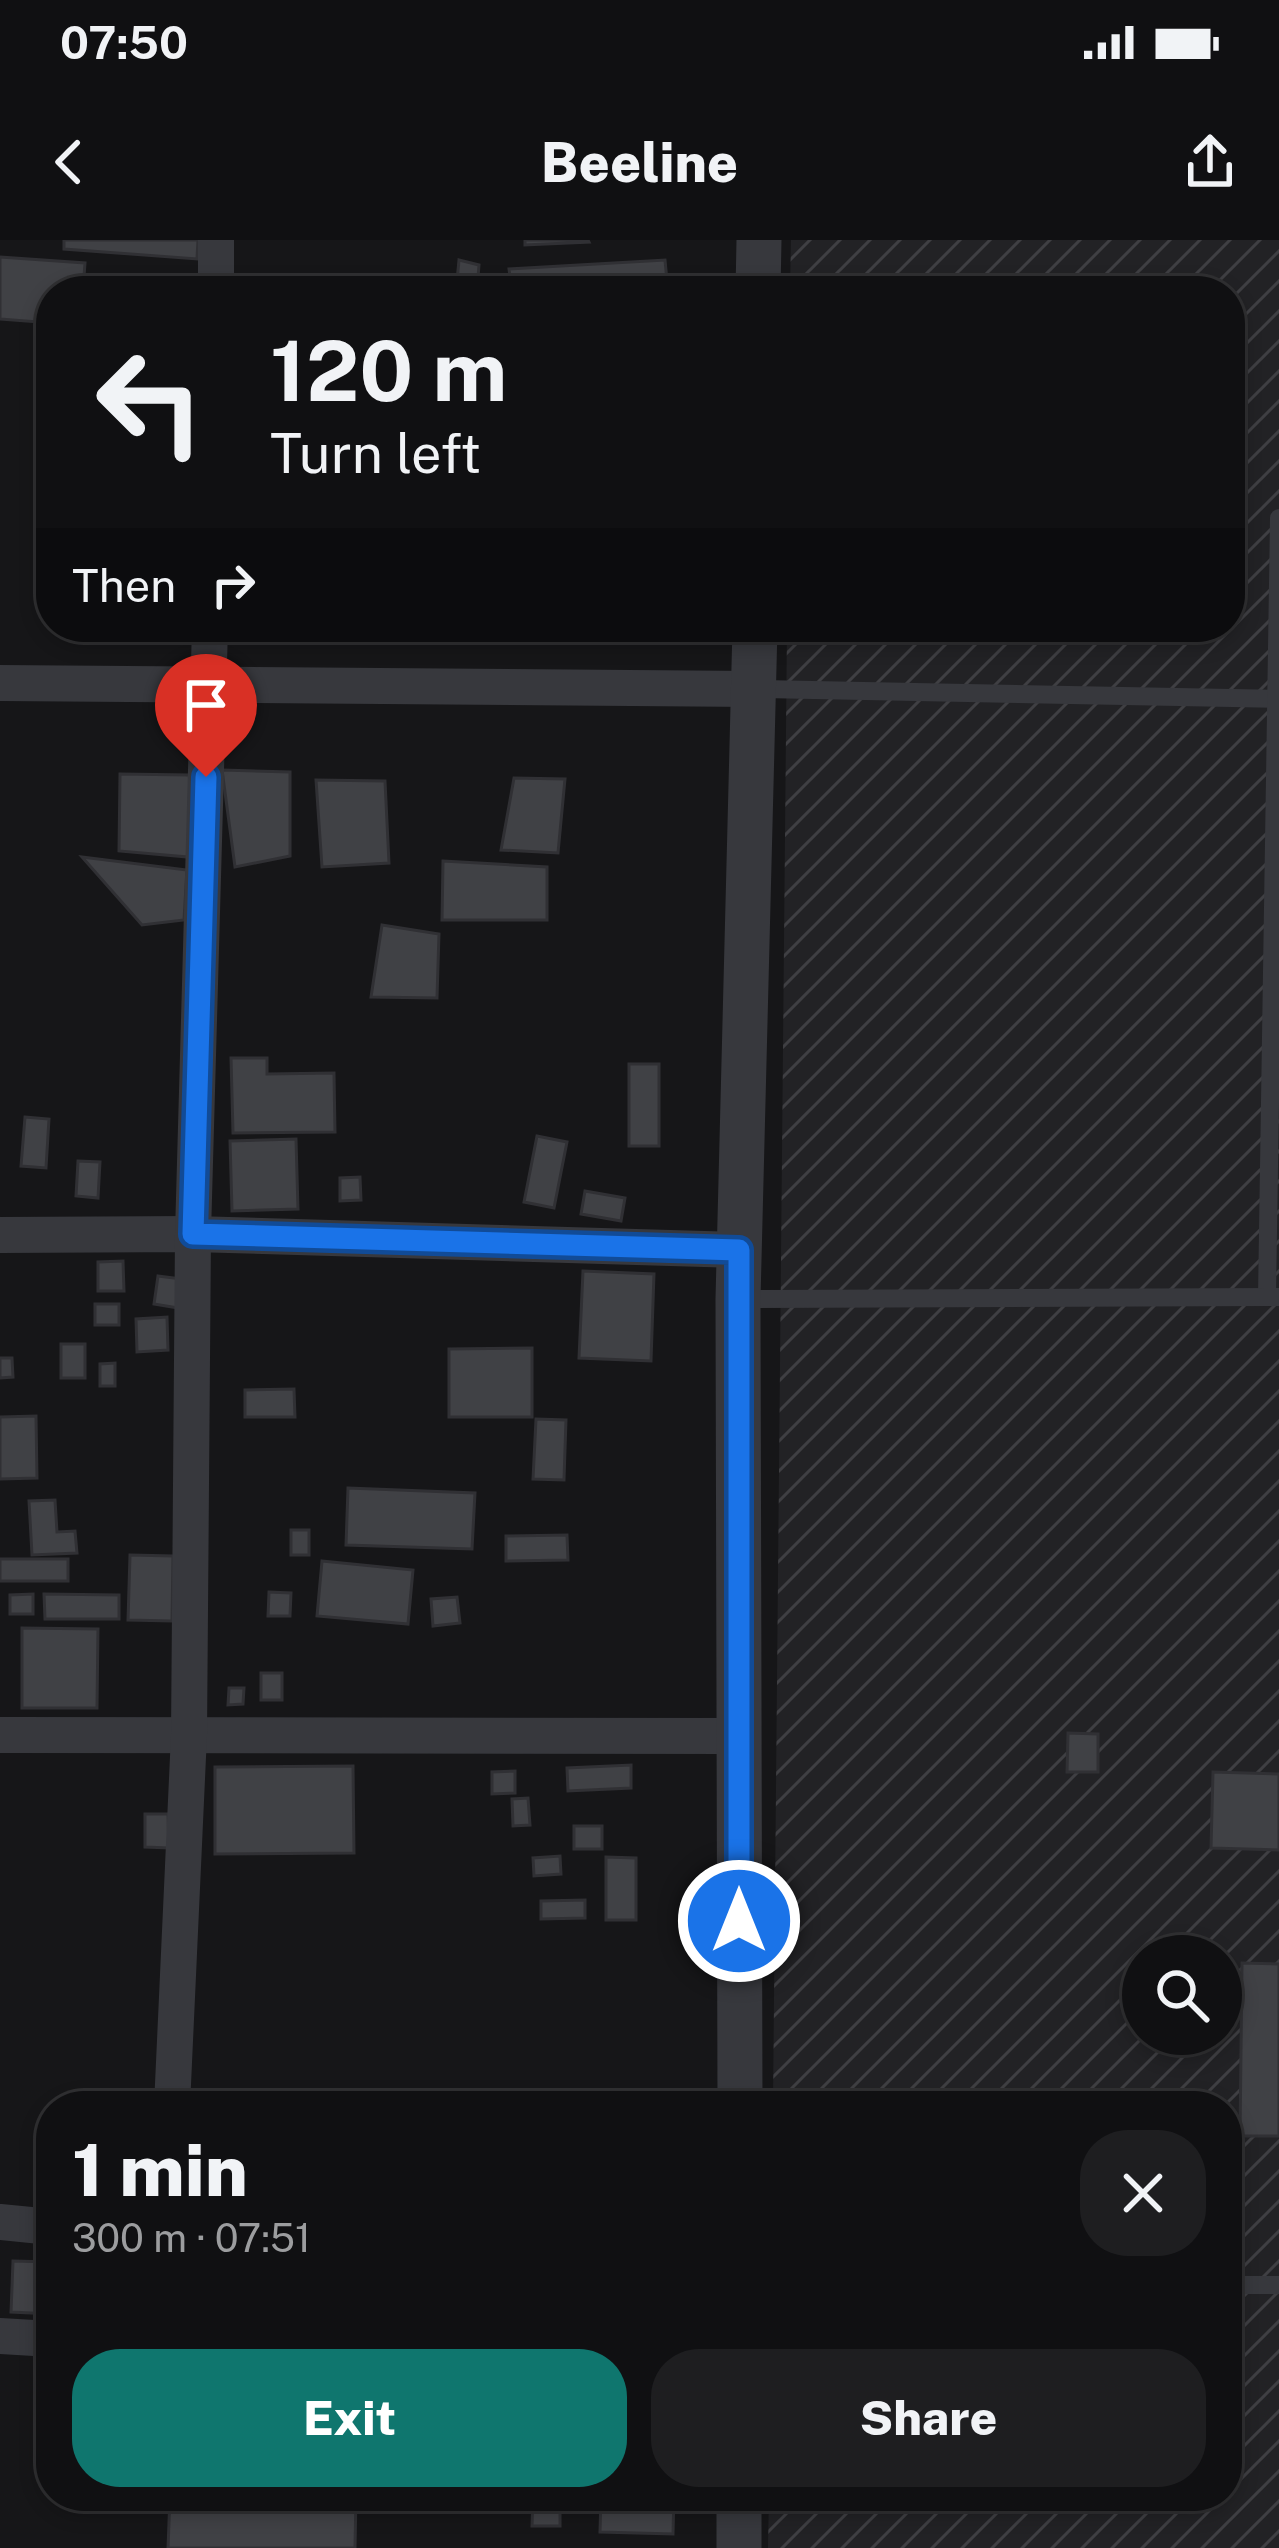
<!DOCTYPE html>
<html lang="en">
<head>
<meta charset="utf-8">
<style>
	:root { --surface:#101012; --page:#1e1e20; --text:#f1f3f6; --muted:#9c9d9f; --line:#303032; --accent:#0f766e }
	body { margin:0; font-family:"Public Sans",sans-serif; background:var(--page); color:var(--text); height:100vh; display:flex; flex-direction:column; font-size:45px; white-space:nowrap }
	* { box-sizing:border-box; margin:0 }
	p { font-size:39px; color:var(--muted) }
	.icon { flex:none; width:66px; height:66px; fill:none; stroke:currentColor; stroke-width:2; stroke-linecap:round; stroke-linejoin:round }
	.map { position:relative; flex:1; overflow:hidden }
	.sheet { position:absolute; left:36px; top:1851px; width:1206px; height:420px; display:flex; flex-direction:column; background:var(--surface); border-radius:48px; box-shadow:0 6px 18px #0003,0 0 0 3px var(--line) }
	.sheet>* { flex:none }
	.banner { position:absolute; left:36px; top:36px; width:1209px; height:366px; border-radius:48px; box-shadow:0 6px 18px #0003,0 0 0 3px var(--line); background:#101012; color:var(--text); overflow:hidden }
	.tools { position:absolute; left:1122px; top:1695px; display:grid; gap:24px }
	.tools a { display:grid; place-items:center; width:120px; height:120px; border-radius:50%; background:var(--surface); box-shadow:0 6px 18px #0003,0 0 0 3px var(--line); font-size:60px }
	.pin { position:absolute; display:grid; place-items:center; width:102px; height:102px; color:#fff; margin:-123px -51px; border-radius:50% 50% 50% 0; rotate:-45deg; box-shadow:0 0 12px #0007 }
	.pin .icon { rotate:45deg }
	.me { position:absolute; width:132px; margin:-66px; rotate:0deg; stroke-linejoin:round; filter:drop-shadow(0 0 9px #0008) }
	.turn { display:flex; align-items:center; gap:42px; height:252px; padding:0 36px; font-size:54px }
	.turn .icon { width:156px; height:156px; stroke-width:2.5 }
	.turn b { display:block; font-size:84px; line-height:102px }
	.then { display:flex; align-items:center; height:114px; padding:0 36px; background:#0003; gap:24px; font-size:45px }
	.round { display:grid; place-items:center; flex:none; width:126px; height:126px; border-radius:48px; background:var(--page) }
	.head { display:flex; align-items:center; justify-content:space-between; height:204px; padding:0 36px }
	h1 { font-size:72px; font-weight:800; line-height:90px }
	.primary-button { display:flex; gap:24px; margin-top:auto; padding:24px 36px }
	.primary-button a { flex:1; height:138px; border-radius:48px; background:var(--accent); color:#fff; font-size:48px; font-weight:800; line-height:138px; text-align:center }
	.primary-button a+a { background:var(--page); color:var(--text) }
	.status { display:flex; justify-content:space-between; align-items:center; height:84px; padding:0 60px; background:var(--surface); direction:ltr }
	.status svg { height:33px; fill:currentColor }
	header { display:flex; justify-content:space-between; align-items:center; height:156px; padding:0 36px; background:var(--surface); font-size:54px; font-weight:800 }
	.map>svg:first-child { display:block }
	.industrial { fill:url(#industrial-furrows); fill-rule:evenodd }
	.building { fill:#404145; stroke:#303034; stroke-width:3 }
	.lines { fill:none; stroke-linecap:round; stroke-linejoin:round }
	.service { stroke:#37383d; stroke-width:18 }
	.minor { stroke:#37383d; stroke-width:36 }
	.tertiary { stroke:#37383d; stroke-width:45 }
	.route-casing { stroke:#114b97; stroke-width:30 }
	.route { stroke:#1a73e8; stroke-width:21 }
</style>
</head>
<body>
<div class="status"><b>07:50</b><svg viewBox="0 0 49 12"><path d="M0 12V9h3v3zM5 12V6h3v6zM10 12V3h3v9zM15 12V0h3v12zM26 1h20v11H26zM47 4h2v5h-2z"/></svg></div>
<header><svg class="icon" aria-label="back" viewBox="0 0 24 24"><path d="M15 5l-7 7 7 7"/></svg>Beeline<svg class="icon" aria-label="share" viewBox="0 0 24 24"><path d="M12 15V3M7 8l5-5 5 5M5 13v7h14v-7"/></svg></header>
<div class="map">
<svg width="1279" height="2308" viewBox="0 0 1279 2308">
	<defs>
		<pattern id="industrial-furrows" width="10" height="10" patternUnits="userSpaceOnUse" patternTransform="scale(3)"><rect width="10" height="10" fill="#222225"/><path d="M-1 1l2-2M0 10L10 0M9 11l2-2" fill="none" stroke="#3f3f43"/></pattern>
	</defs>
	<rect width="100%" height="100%" fill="#161618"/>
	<path class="industrial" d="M791,0H1279V2308H768L769,2256H1227V1866H773L787,387H1230V51H790ZM1143,1716H1221V1794H1143Z"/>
	<g class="building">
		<path d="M64,0H198L197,19L64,9Z"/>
		<path d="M525,0H588L589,2L525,5Z"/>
		<path d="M0,17L85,23L83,51H51V83L0,79Z"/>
		<path d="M459,20L479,25L477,51H456Z"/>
		<path d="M665,20L668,51H512L509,29Z"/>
		<path d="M222,530L290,532V616L235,627Z"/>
		<path d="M120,534L190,535L188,617L119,611Z"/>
		<path d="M514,538L565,539L558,613L501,610Z"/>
		<path d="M316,540L385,541L389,623L322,627Z"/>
		<path d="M82,617L187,630L184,680L142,685Z"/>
		<path d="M443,621L547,627V680H442Z"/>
		<path d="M382,685L439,694L437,758L371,757Z"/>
		<path d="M231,818H267V834L334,833L335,892L233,893Z"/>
		<rect x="629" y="824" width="30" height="82"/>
		<path d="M25,877L49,879L46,928L21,926Z"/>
		<path d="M537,896L567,902L554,968L524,962Z"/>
		<path d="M296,899L298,969L232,971L230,901Z"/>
		<path d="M78,921L100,922L98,958L76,956Z"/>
		<path d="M360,937L361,960L340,961V938Z"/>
		<path d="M585,951L625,958L621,981L581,974Z"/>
		<path d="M123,1021L124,1051H98V1022Z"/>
		<path d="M583,1031L654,1034L651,1121L579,1118Z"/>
		<path d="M158,1036L182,1039L178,1068L154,1064Z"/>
		<rect x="95" y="1064" width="24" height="21"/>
		<path d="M167,1077L168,1110L137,1112L136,1079Z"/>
		<rect x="61" y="1104" width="24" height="34"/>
		<path d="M532,1108V1177H449V1109Z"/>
		<path d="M0,1118H12L13,1137L0,1138Z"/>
		<path d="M115,1123V1146H100V1124Z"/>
		<path d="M294,1149L295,1177H245V1150Z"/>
		<path d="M36,1176L37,1238L0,1239V1177Z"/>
		<path d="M536,1179L566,1180L564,1240L533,1239Z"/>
		<path d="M348,1248L475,1253L472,1309L346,1305Z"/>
		<path d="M55,1260L57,1292L75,1291L77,1313L32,1315L29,1261Z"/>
		<rect x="291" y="1290" width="18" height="25"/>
		<path d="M567,1295L568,1320L506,1321V1296Z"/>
		<path d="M130,1315L173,1316L172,1381L128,1380Z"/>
		<rect x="0" y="1319" width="68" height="22"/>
		<path d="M322,1321L413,1330L408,1384L317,1376Z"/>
		<path d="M269,1352L291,1353L290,1376H268Z"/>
		<path d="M33,1354V1374H10V1355Z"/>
		<path d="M44,1354L119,1355V1379H45Z"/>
		<path d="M457,1357L460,1383L433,1386L431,1359Z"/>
		<path d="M22,1388L98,1389L97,1468H22Z"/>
		<rect x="261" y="1433" width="21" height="27"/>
		<path d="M229,1448H244L243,1464L228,1465Z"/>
		<path d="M1068,1493L1098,1494V1532H1067Z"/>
		<path d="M631,1525V1548L568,1551L567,1528Z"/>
		<path d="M353,1526L354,1613L215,1614V1527Z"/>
		<path d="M515,1531V1553L492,1554V1532Z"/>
		<path d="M1213,1532L1279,1534V1610L1211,1608Z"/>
		<path d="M528,1558L530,1585L513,1586L512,1559Z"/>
		<path d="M145,1574H168L169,1608L145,1607Z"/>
		<rect x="574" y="1586" width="28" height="23"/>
		<path d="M560,1616L561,1634L534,1636L533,1618Z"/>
		<path d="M606,1617L636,1618V1680H606Z"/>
		<path d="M585,1660V1678L541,1679V1661Z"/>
		<path d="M1242,1723L1279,1724V1896H1240Z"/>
		<path d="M13,2021L51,2022V2074L11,2072Z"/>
		<path d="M170,2256H356L355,2308H168Z"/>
		<path d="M533,2256H560V2286H532Z"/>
		<path d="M601,2256H674L673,2294L600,2292Z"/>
	</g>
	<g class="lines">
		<g class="service">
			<path d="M756,449L1279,459"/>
			<path d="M1267,1057L1279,278"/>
			<path d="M738,1059L1279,1057"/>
			<path d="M1227,2045H1279"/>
		</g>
		<g class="minor">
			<path d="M216,51V0"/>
			<path d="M0,443L754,449"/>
			<path d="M0,995L193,994L739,1010"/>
			<path d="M0,1495L739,1496"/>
			<path d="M172,1866L189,1495L193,994L210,387"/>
			<path d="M0,1982L51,1987"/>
			<path d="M0,2096L51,2099"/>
		</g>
		<g class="tertiary">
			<path d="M758,51L759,0"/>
			<path d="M740,1866L738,1059L755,387"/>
			<path d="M739,2308V2256"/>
		</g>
	</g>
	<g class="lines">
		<g class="route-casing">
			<path id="route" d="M206,537L193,994L739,1010V1681"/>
		</g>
		<use href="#route" class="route"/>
	</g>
</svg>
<div class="tools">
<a><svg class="icon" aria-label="search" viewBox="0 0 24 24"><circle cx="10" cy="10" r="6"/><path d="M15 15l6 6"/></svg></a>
</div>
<div class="pin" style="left:206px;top:537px;background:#d93025"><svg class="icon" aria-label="arrive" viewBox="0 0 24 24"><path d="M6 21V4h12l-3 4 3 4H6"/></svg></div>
<svg class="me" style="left:739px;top:1681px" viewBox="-20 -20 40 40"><circle r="17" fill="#1a73e8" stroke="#fff" stroke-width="3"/><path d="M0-11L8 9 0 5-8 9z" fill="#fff"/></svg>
<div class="banner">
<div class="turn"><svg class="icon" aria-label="left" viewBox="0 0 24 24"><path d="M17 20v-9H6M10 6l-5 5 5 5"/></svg><div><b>120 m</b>Turn left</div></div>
<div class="then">Then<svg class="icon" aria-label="right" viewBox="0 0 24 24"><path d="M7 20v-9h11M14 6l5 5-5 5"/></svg></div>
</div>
<section class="sheet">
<div class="head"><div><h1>1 min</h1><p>300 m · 07:51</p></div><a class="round"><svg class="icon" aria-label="close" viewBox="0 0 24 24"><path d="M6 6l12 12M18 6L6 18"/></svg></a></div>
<div class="primary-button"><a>Exit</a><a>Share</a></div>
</section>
</div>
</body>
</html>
